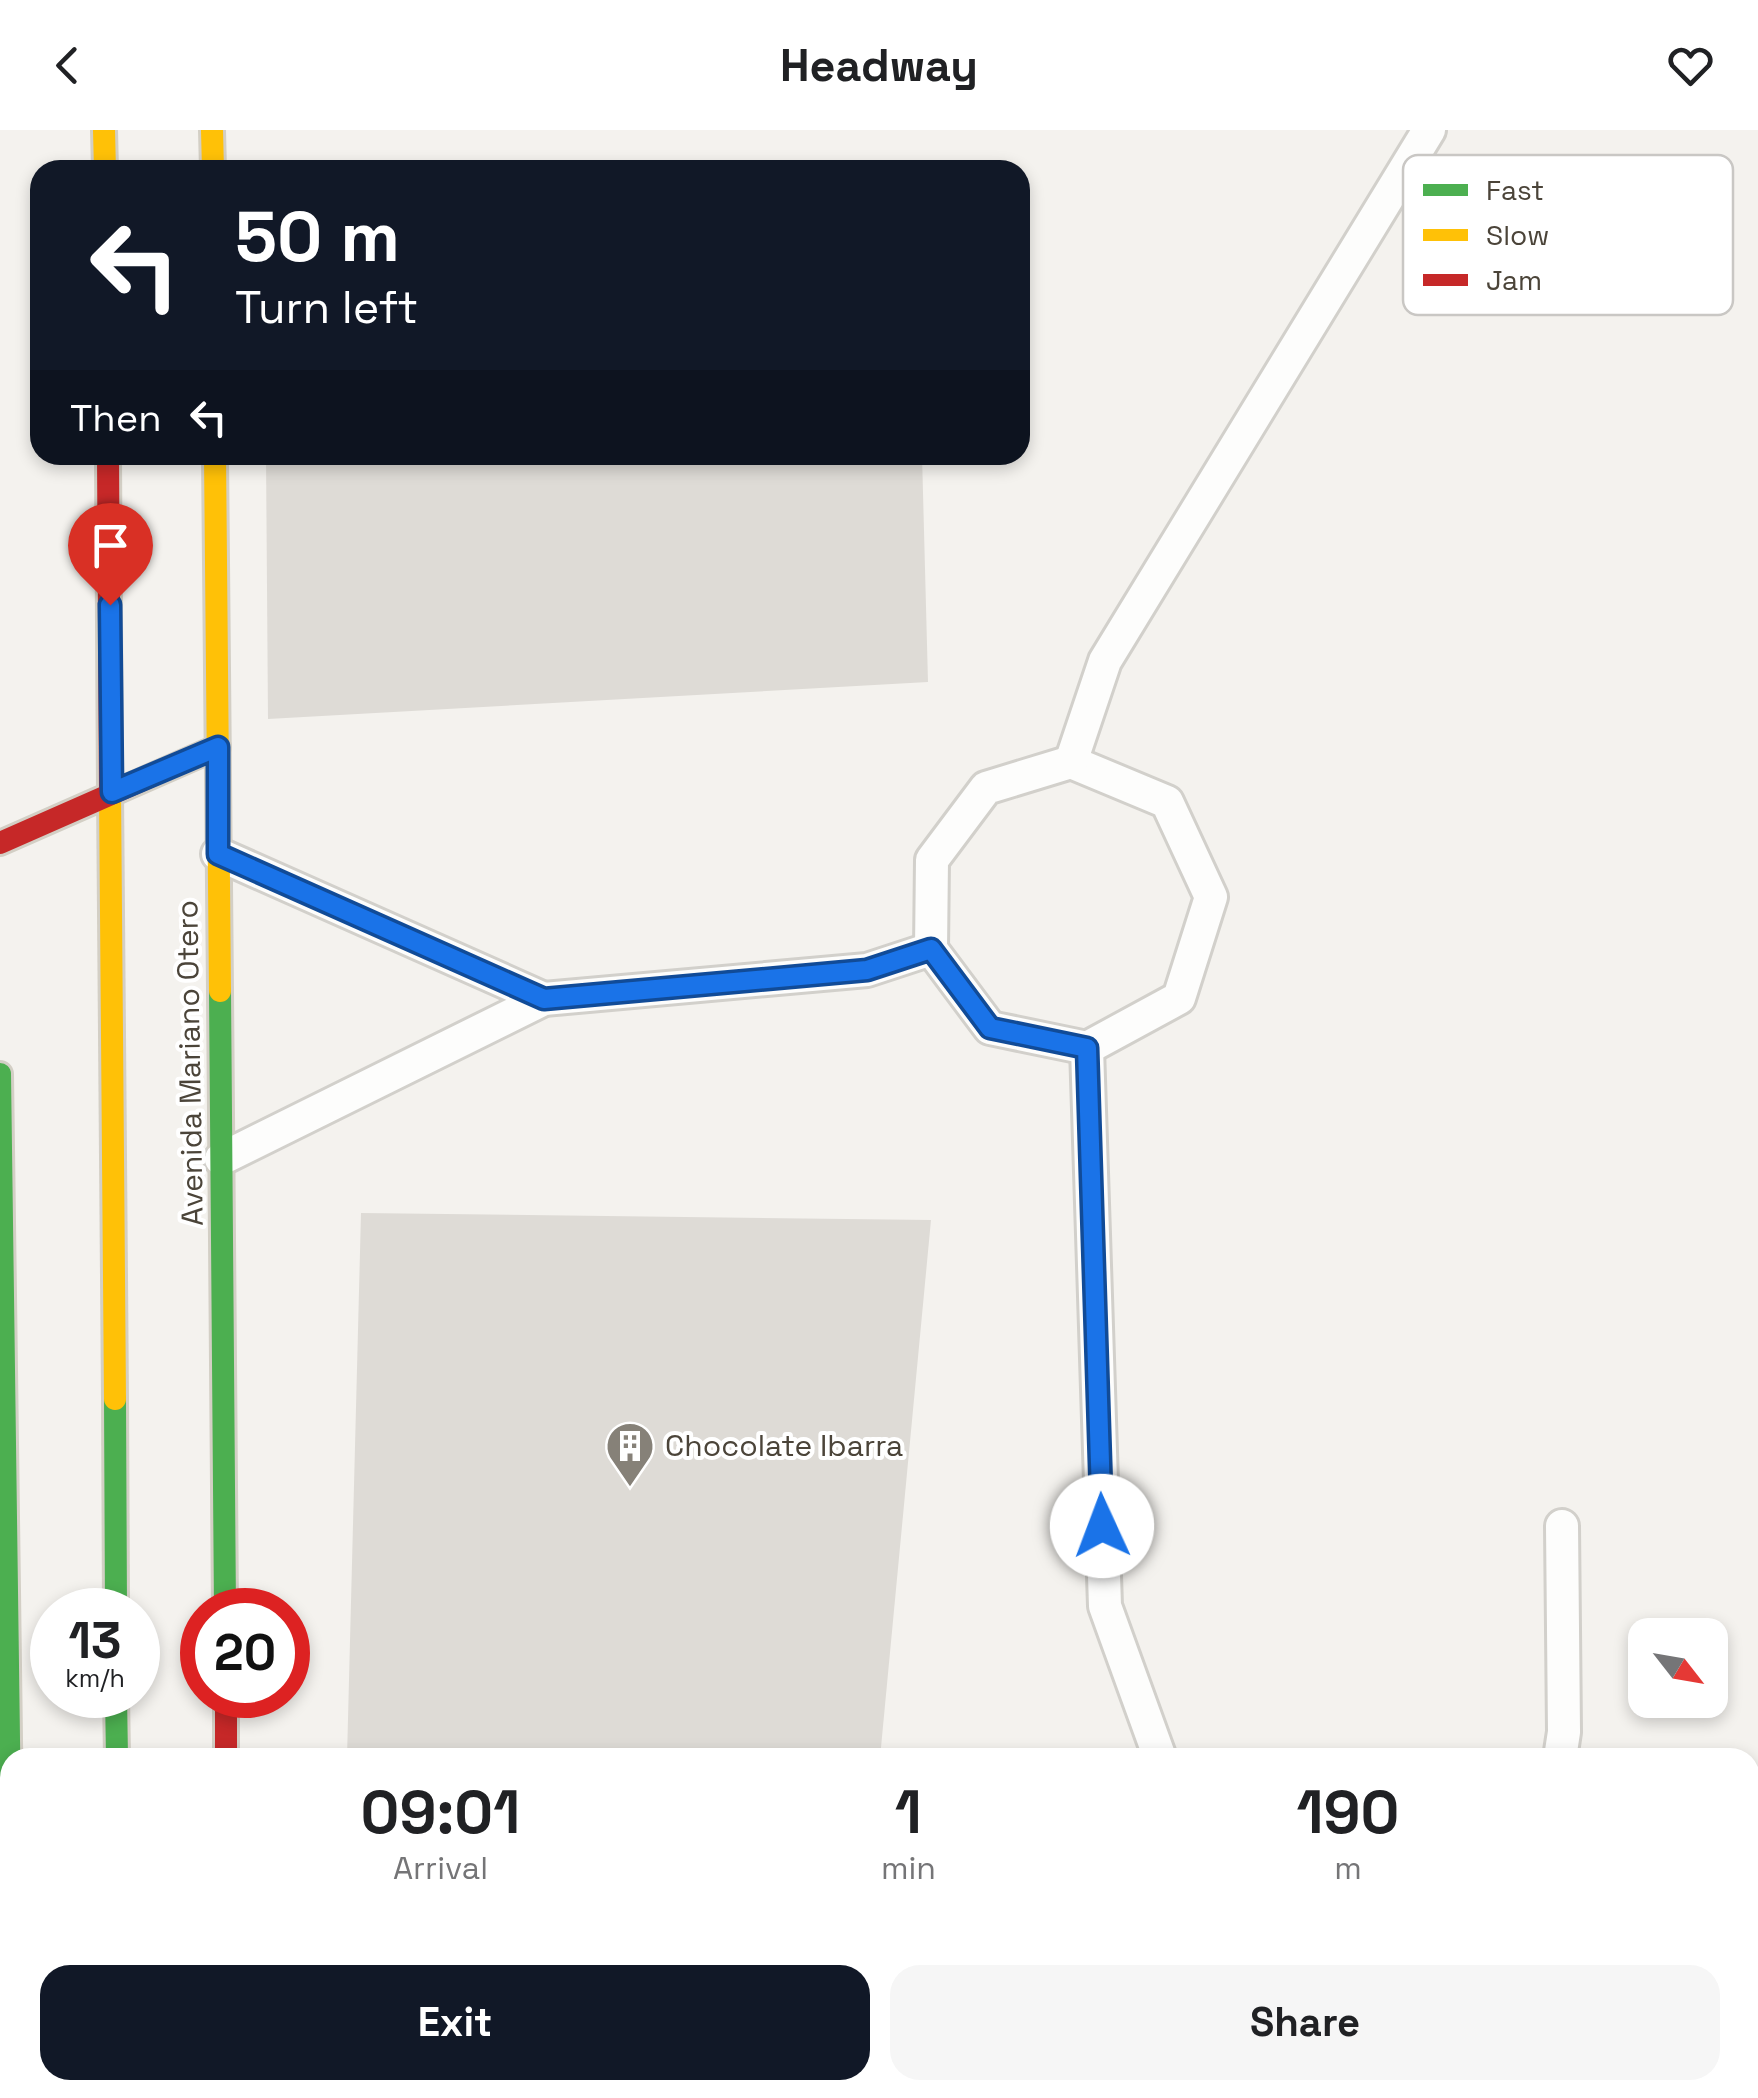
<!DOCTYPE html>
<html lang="en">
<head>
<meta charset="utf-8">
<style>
	:root { --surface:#fff; --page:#f6f6f6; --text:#202124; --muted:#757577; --accent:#111827 }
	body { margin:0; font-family:"Space Grotesk",sans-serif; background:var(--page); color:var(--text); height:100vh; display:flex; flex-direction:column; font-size:38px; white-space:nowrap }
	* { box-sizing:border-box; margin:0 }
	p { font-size:32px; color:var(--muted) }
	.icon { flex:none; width:55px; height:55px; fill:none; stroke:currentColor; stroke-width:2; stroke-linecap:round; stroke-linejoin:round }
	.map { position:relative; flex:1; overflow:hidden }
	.side { position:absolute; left:0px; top:1618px; width:1760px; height:352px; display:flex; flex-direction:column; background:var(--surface); border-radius:30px 30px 0 0; box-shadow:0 5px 15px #0003 }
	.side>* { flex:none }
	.top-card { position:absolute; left:30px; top:30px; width:1000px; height:305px; border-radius:30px; box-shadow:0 5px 15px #0003; background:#111827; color:#fff; overflow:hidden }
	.needle { width:65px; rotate:121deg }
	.controls { position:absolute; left:1628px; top:1488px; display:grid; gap:20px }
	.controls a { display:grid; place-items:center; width:100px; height:100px; border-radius:20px; background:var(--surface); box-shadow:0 5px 15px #0003; font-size:50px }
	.speed { position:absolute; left:30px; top:1458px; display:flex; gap:20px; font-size:50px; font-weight:700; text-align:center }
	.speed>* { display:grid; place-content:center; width:130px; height:130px; border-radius:50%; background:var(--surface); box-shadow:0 5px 15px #0003; line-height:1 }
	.speed small { font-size:25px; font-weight:400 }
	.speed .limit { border:15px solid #d22; background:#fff; color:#111 }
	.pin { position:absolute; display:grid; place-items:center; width:85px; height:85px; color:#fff; margin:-102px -42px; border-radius:50% 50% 50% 0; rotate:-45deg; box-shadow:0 0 10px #0007 }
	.pin .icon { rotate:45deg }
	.me { position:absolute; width:110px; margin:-55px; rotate:358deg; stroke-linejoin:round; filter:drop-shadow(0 0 8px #0008) }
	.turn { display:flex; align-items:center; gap:35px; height:210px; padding:0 40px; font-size:45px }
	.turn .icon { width:130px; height:130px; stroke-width:2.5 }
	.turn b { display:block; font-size:70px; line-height:85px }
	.then { display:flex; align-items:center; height:95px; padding:0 40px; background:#0003; gap:20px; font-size:38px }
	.eta { display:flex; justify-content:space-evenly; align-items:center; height:170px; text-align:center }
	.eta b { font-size:60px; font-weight:700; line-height:70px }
	.button { display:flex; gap:20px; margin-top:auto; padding:20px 40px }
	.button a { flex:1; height:115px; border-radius:30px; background:var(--accent); color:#fff; font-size:40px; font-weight:700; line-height:115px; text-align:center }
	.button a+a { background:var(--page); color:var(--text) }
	header { display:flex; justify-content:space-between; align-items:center; height:130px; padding:0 40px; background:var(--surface); font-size:45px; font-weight:700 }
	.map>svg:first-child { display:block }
	.building { fill:#dedbd6 }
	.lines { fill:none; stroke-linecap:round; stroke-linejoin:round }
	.lane-casing { stroke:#d2d0cb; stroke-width:38 }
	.fast-casing { stroke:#d3cfc5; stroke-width:28 }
	.slow-casing { stroke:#d3cfc5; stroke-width:28 }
	.jam-casing { stroke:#d3cfc5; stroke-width:28 }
	.lane { stroke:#fdfdfc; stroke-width:32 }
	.fast { stroke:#4caf50; stroke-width:22 }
	.slow { stroke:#ffc107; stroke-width:22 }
	.jam { stroke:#c62828; stroke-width:22 }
	.route-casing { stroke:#114b97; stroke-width:25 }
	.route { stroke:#1a73e8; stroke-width:18 }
	.labels { text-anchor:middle; stroke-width:8; stroke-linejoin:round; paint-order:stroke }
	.street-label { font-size:30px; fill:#4b4439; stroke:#fff }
	.poi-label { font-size:30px; fill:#4b4439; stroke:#fff; text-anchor:start }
	.key { fill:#fff; stroke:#c9c7c4; stroke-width:2.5 }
	.key-label { font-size:28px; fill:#4b4439 }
</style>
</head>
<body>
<header><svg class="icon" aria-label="back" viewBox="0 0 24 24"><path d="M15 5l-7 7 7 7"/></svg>Headway<svg class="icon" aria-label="heart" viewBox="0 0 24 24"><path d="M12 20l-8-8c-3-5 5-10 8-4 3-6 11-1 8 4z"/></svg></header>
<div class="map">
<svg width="1758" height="1968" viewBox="0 0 1758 1968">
	<rect width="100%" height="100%" fill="#f4f2ee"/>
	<g class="building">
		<path d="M266,325H922L928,552L268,589Z"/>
		<path d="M361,1083L931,1090L880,1628H347Z"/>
		<path d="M338,1960H848L847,1968H338Z"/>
	</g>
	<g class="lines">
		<g class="lane-casing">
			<g id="lane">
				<path d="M1071,632L1167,672L1211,767L1179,868L1087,918L990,898L931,819L932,730L986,658Z"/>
				<path d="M1071,632L1105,531L1429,0"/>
				<path d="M218,724L544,869"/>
				<path d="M1087,918L1105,1476L1160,1628"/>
				<path d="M221,1029L544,869L867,840L931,819"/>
				<path d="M1560,1628L1564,1602L1562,1396"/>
				<path d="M1750,1842L1758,1848"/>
				<path d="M1231,1960L1233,1968"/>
			</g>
		</g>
		<g class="fast-casing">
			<g id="fast">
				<path d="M220,861L225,1480"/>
				<path d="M0,944L10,1683"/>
				<path d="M115,1269L116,1480"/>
				<path d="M116,1565L117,1628"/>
			</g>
		</g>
		<g class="slow-casing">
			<g id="slow">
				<path d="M104,0L105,40"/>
				<path d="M212,0L213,40"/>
				<path d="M215,325L220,861"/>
				<path d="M110,661L115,1269"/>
				<path d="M14,1960V1968"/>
				<path d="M118,1960V1968"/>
			</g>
		</g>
		<g class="jam-casing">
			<g id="jam">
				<path d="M108,325L110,661"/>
				<path d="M0,713L218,617"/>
				<path d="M226,1565V1628"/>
				<path d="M229,1960V1968"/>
			</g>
		</g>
		<use href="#lane" class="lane"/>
		<use href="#fast" class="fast"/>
		<use href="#slow" class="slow"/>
		<use href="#jam" class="jam"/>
	</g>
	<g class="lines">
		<g class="route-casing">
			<path id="route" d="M110,475L112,662L218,617V724L544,869L867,840L931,819L990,898L1087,918L1102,1396"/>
		</g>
		<use href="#route" class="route"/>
	</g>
	<defs>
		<g id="building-pin" transform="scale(2.5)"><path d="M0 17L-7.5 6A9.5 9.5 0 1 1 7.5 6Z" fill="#868178" stroke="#fff"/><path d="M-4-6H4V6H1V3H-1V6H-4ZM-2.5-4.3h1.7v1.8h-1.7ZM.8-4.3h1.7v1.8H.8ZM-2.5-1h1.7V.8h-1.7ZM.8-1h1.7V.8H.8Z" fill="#fff"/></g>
	</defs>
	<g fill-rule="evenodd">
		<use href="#building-pin" x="630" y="1316"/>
	</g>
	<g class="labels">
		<g class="street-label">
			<text transform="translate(190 933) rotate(-91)" y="10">Avenida Mariano Otero</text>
		</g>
		<g class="poi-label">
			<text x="665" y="1326">Chocolate Ibarra</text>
		</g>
	</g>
	<rect x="1403" y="25" width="330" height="160" rx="15" class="key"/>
	<rect x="1423" y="54" width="45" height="12" fill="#4caf50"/>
	<rect x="1423" y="99" width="45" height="12" fill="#ffc107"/>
	<rect x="1423" y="144" width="45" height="12" fill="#c62828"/>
	<g class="key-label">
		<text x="1486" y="70">Fast</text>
		<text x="1486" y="115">Slow</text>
		<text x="1486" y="160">Jam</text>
	</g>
</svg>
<div class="controls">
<a><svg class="needle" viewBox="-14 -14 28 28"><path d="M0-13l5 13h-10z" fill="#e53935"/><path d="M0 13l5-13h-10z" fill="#757577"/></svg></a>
</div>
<div class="speed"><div>13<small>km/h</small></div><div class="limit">20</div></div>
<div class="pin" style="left:110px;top:475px;background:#d93025"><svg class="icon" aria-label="arrive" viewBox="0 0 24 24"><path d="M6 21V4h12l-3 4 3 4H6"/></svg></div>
<svg class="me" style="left:1102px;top:1396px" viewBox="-20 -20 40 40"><circle r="19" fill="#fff"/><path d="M0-13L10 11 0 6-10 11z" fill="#1a73e8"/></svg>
<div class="top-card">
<div class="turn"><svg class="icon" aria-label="left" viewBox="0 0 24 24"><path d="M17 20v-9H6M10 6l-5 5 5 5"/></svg><div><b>50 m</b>Turn left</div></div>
<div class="then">Then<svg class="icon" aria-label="left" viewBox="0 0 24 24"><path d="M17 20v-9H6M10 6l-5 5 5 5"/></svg></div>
</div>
<section class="side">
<div class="eta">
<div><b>09:01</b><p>Arrival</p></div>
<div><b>1</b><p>min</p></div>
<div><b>190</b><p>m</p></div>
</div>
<div class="button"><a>Exit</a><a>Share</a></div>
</section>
</div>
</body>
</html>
